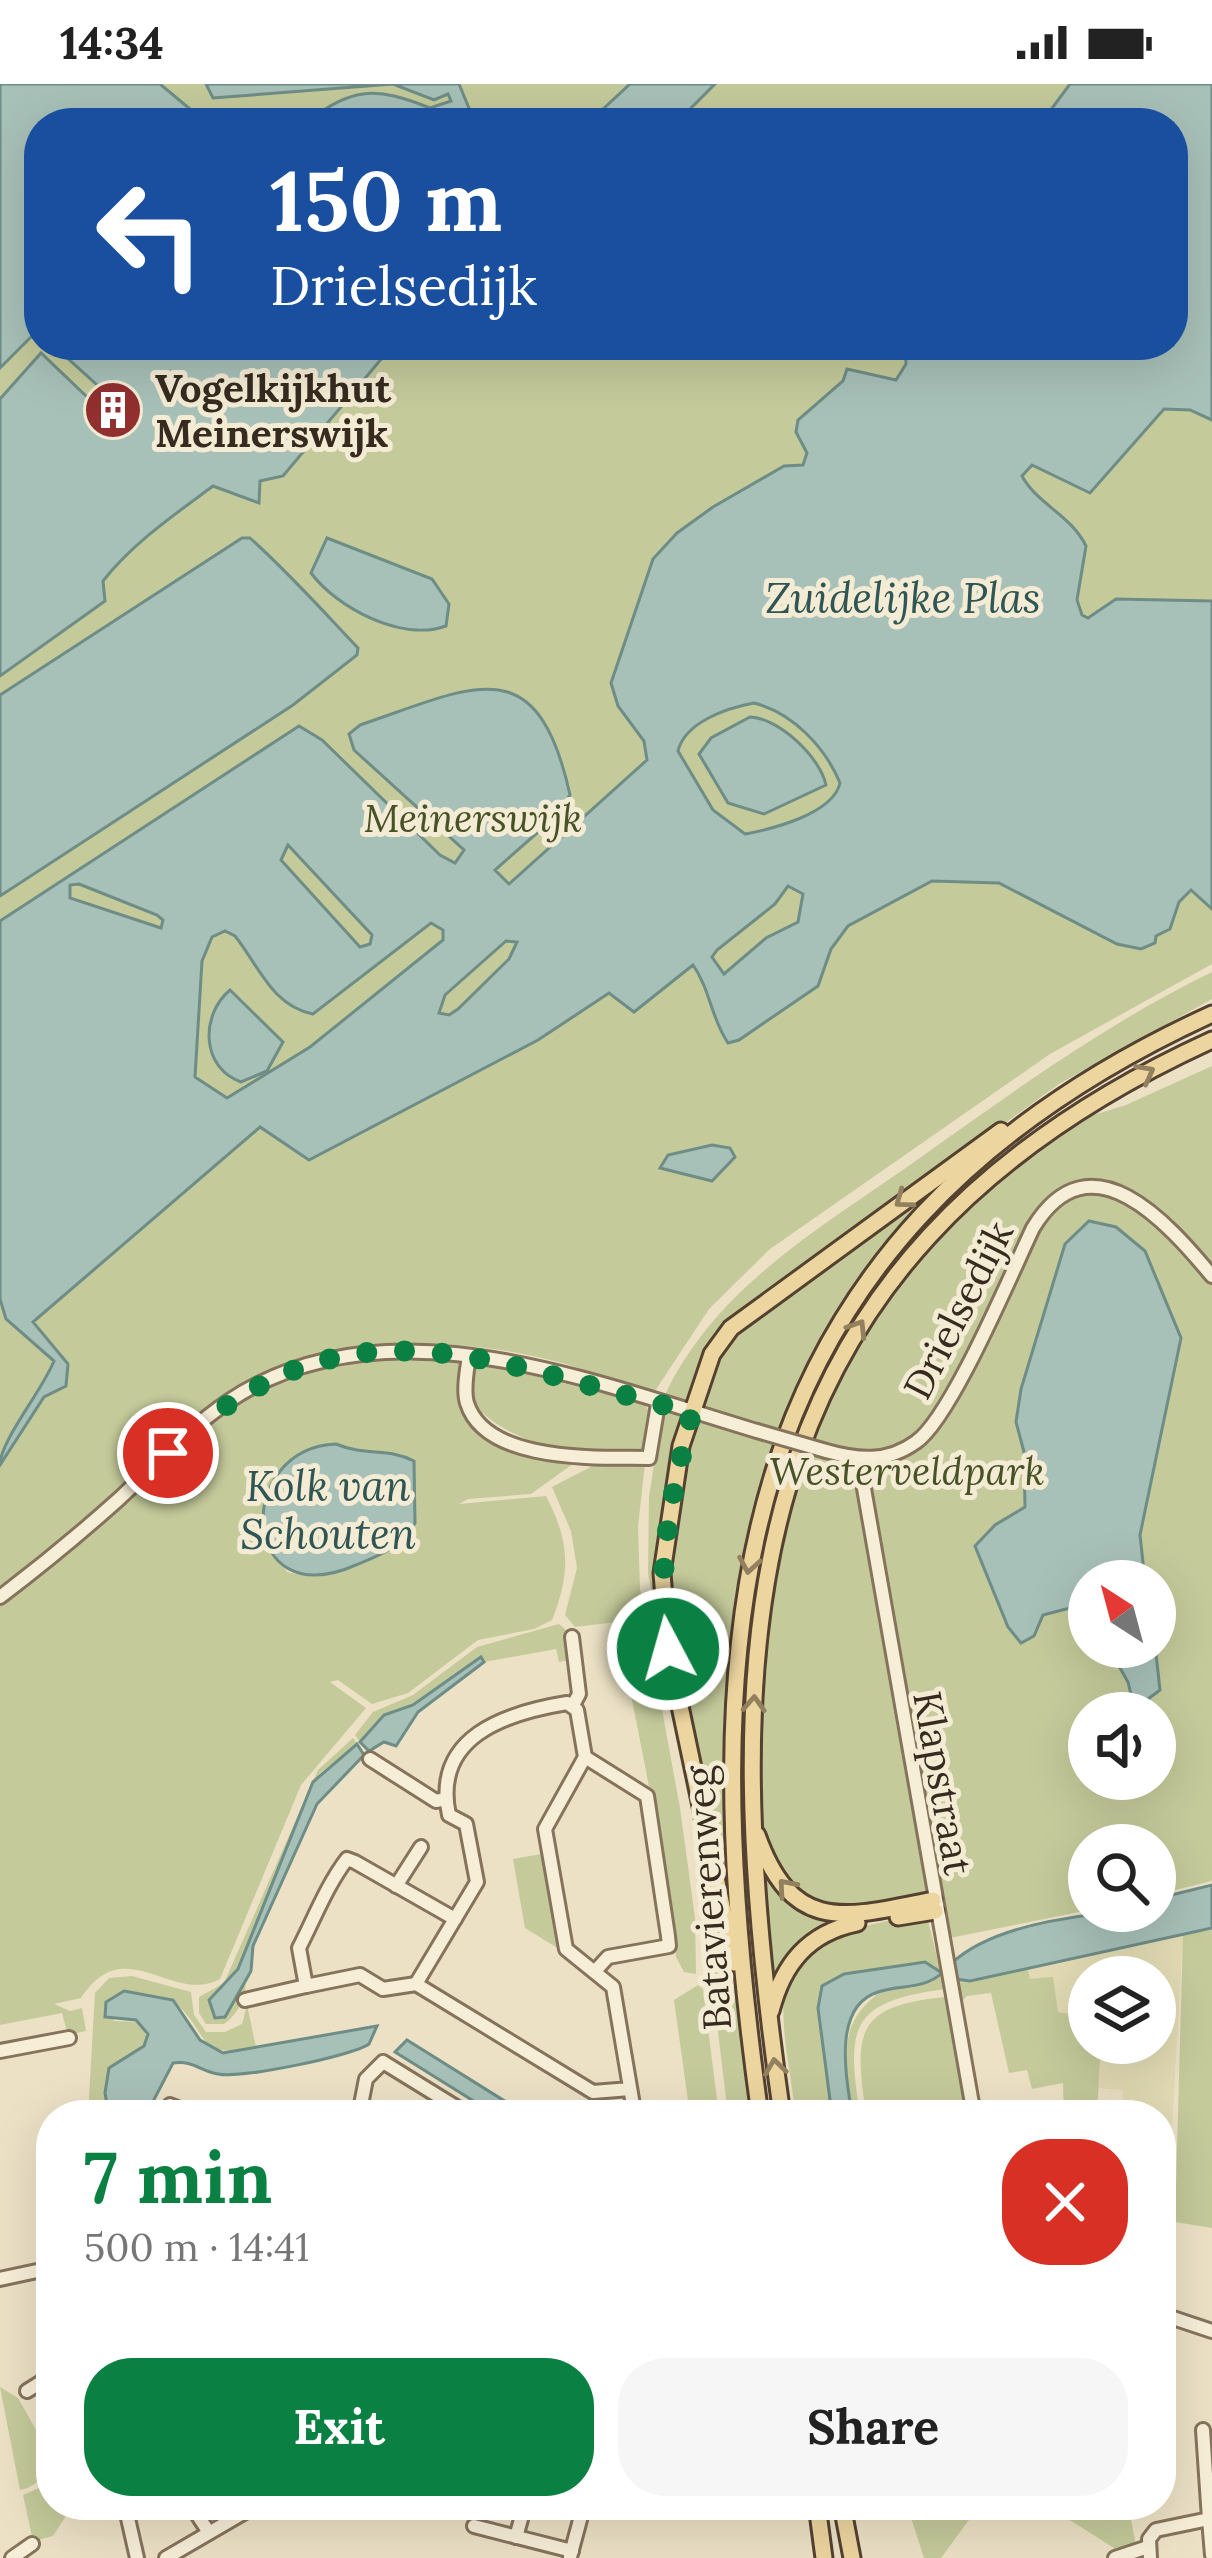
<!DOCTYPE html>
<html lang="en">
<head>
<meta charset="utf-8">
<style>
	:root { --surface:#fff; --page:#f6f6f6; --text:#222; --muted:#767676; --accent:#0b8043 }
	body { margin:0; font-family:Lora,serif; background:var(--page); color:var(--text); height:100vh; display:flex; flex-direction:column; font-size:45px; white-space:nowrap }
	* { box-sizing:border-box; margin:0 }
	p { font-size:39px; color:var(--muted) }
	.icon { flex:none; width:66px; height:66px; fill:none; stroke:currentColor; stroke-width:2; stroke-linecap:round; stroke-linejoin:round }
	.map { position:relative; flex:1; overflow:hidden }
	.sheet { position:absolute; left:36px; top:2016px; width:1140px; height:420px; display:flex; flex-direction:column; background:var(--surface); border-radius:48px; box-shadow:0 12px 48px #0002 }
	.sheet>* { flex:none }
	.top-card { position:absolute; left:24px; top:24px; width:1164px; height:252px; border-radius:48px; box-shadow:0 12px 48px #0002; background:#1a4fa0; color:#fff; overflow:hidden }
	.needle { width:78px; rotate:324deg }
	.controls { position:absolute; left:1068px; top:1476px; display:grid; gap:24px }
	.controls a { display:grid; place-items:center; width:108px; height:108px; border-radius:50%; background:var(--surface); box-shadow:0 12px 48px #0002; font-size:60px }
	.pin { position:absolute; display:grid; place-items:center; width:102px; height:102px; color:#fff; margin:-51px; border:6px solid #fff; border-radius:50%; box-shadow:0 3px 12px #0007 }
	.me { position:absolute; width:132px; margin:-66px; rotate:354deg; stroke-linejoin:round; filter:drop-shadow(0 0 9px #0008) }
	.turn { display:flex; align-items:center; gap:42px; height:252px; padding:0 48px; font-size:54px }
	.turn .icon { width:156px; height:156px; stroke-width:2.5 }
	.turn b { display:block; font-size:84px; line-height:102px }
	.round { display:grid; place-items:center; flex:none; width:126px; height:126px; border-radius:48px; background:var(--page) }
	.headline { display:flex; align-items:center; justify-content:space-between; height:204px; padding:0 48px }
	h1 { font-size:72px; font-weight:700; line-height:90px; color:var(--accent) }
	.cta { display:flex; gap:24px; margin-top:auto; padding:24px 48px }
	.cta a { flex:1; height:138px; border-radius:48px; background:var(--accent); color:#fff; font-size:48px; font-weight:700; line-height:138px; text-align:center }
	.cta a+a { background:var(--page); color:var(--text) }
	.status { display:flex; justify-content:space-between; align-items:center; height:84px; padding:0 60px; background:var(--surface); direction:ltr }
	.status svg { height:33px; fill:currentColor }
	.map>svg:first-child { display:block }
	.farmland { fill:#e1dab3 }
	.green { fill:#c4ca9a; fill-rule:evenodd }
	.water { fill:#a7c0b8; stroke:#6e8d86; stroke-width:3; fill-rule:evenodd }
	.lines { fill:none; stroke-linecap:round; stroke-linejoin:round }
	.minor-casing { stroke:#86735c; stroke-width:18 }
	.major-casing { stroke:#544130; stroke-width:21 }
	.minor { stroke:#f7eed8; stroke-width:12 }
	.major { stroke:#edd59f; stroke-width:15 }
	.minor-bridge-casing { stroke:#86735c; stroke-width:18; stroke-linecap:butt }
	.minor-bridge { stroke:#f7eed8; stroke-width:12 }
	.oneway { stroke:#92805f }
	.route { stroke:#0b8043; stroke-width:21; stroke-dasharray:0 37.8 }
	.labels { text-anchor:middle; stroke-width:10; stroke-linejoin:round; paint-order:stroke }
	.poi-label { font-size:39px; font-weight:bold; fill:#372b1f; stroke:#f4ebd5; text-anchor:start }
	.park-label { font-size:39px; font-style:italic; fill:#475227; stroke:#f4ebd5 }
	.street-label { font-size:39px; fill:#372b1f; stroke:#f4ebd5 }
	.water-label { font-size:42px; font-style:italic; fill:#2f5654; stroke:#f4ebd5 }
</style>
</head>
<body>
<div class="status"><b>14:34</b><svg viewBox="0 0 49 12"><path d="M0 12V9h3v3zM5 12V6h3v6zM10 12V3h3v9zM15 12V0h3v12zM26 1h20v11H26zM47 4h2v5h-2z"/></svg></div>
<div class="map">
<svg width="1212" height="2474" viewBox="0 0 1212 2474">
	<rect width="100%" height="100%" fill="#ece1c5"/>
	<path class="farmland" d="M1183,1850L1171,2061L1161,2060V2031H1122L1123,2006L1099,2004L1101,1959H1155V1893H1089V1933L1058,1928L1029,1896L1027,1883Z"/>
	<g class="green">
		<path d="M0,0H1212V880L1050,970L770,1165L709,1225L651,1313C533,1252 335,1232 222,1314C143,1371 84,1456 0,1505ZM39,39H1173V261H39Z"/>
		<path d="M1212,888V915L1059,1000L730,1239L692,1313L680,1319L664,1313C716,1200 828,1140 924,1071C1017,1005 1109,938 1212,888Z"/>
		<path d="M1212,982V1797L1155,1811V1761H1089V1826L950,1854L930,1823L831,1841L773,1907L764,1794L729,1774L718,1776L676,1573L669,1467L677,1404L728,1255L984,1065L1126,1021ZM1089,1497H1155V1563H1089ZM1089,1629H1155V1695H1089Z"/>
		<path d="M424,1271L458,1276L462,1322L488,1348L577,1377L531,1410L468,1415L459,1420L546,1412C570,1458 571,1488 552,1536L534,1545L478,1556L408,1609L372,1620L338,1596L330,1598L366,1624L301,1701L220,1895C171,1921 125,1846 81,1914L54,1920L70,1927L82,1924L86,1947L68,1951L62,1929L0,1941V1518L219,1329L288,1293L350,1275L413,1277ZM336,1360L359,1371L387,1368L413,1389L415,1422L407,1453C372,1480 330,1499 287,1488L262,1445C267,1384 285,1383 336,1360Z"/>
		<path d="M480,1278L645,1320L650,1330L646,1366C600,1383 506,1360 474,1320L471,1291Z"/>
		<path d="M662,1328L680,1331L684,1338L659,1481L756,2031H728L692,1732L648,1489L649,1413Z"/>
		<path d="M604,1376L645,1379L638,1443L640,1505L680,1724L695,1834L696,1890L684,1888L676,1873C663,1759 638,1651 617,1538L575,1543L565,1531L577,1484L571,1447L552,1403Z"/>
		<path d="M559,1540L567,1547L569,1576L559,1578L556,1565L484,1578L481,1573L413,1621L384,1631L360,1658L355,1651L373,1628L413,1611L477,1563Z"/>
		<path d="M353,1654L357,1660L319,1690L238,1885L209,1916L215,1934L222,1935L245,1897C248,1912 237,1931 224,1940H206L199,1929V1913L224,1899L318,1686Z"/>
		<path d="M547,1769L564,1868L525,1844L513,1775Z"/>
		<path d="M906,1833H927L945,1905C850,1918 846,1942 860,2031H852C839,1936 845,1928 925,1878L844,1890L832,2031H796C778,1905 757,1861 906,1833Z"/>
		<path d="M1212,1846V2144L1175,2138L1183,1850Z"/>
		<path d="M1027,1883L1030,1895L1053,1893L1058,1928L1089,1933V1959H1101L1097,2031H1064L1063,1999L1032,2005L1027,1986L1009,1989L991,1909L967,1912L960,1919L955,1895Z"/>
		<path d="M132,1892L191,1908L194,1931L206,1948H225L242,1940L247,1921L256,1963C193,1977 211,1948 174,1918C165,1910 149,1913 138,1908L113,1937L142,1938L147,1956L105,2009L109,2031H88L95,1909L109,1894Z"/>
		<path d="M698,1901L703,1905L719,2031H690L674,1916Z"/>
		<path d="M946,1913L967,2024L866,2031C854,1947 855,1922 946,1913Z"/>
		<path d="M0,2303L18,2314L51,2372C48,2389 37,2403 20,2406Z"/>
		<path d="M51,2387V2421H67L69,2427L53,2452L33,2457L23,2411L41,2403Z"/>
		<path d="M907,2421H980L941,2474H924Z"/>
		<path d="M1078,2421H1128L1136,2461L1117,2466L1068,2435Z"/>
	</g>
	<g class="water">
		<path d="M0,0H160L196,30V39H39V245L0,284Z"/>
		<path d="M206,0H459L471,29L484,39H305C353,3 375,2 430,24L451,17L448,10L434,16L393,0L213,14Z"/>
		<path d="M630,0H715L680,35L608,39L610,34L601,27Z"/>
		<path d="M1070,0H1212V336L1190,326L1164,325L1090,409L1032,381L1022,392C1037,420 1071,431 1086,462L1077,516L1082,531L1088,534L1116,515L1212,517V825L1191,806L1179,818L1170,845L1156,852L1155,859L1141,865L1117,860L999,799L932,797L848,842L831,865L818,902L739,956L728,959C711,934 710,905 693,881L634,928L609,909L538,956L309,1076L260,1043L33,1238L68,1280L66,1302L44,1313L0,1381C0,1357 42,1307 54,1277L6,1235L0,1215V837L299,642L322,656L440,771L455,779L464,766L354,666L349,650L360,641C473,603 537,561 570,711L552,736L495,786L509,800L647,676L644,657L618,622L611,599L653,475L677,449L713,423L784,382L803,381L807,369L796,348L798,336L843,297L847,285L896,296L906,280L905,261H1173V39H1041ZM754,619C793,629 825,663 840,699C833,730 772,745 745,750L713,726L678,667C685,638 727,624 754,619ZM288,761L372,851L370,860L360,863L281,776ZM79,800L157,831L163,836L161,844L70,814V801ZM788,802L803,810L798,838L766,854L724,890L712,873L717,866L775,820ZM431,839L443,846V856L310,963L227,1014L195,993L202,877L212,853L225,847L235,852C259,882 272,922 313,930ZM506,857L517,858L509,875L458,925L449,931L439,929L445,911Z"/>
		<path d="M53,261H393L283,392L260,397L259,419L213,402C174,431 133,459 103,497L105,517L0,592V315L41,269L107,332L118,331V320Z"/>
		<path d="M242,454H250C289,489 322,526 358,564L357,571L293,621L0,812V611Z"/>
		<path d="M327,454L432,495L449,520L446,542C402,558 337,524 311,489Z"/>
		<path d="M750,633C779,634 820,673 826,701L764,730L728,719L699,670L711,654Z"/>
		<path d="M230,906L283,958L267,987L241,998C201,984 200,931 230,906Z"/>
		<path d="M712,1061L730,1064L735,1073L712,1097L660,1084L668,1071Z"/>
		<path d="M1089,1137L1116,1143L1145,1167L1181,1254L1140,1451L1145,1497H1089V1519L1043,1531L1034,1552L1021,1559L1008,1543L975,1462L995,1441L1025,1423L1024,1368L1016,1338L1021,1305L1065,1160Z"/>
		<path d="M336,1360C367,1373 387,1363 414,1377L415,1439C402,1463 380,1471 356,1481C237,1533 234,1364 336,1360Z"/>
		<path d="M1155,1561L1160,1606L1140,1621L1133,1619L1128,1598L1108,1563Z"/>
		<path d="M481,1573L484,1578L418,1628L396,1662L384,1658L369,1667L360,1658L384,1631L413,1621Z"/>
		<path d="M357,1660L364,1671L317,1720L253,1862L251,1887L225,1933L215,1934L209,1916L238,1885L313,1698Z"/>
		<path d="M1212,1801V1844L970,1897L955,1895L952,1879C996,1838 1097,1827 1155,1827V1815Z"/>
		<path d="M925,1878L942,1889C925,1905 900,1901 878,1908C831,1923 847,1996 852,2031H832L818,1924L822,1902L844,1890Z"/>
		<path d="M124,1907L173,1916L200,1956L223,1969L377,1942L369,1960C352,1972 240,1995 218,1990C200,1987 193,1976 173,1979L146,2031H109L105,2009L109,1984L144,1962L148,1950L136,1936L105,1933L106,1918Z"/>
		<path d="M407,1956L527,2031H496L395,1968Z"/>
	</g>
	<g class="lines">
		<g class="minor-casing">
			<g id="minor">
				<path d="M469,1272C467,1286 463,1306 467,1319C486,1380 601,1373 649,1374L658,1320"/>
				<path d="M826,1367C858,1376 887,1379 916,1358C951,1334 1011,1190 1033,1144C1090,1050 1168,1139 1212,1192"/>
				<path d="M859,1376L974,2031"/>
				<path d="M0,1513C41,1482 81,1449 120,1414C155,1381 189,1344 229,1317C386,1212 595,1299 757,1347"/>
				<path d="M572,1553L579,1610L573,1621"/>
				<path d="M585,1673L647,1712L668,1852L669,1862L608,1873L596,1886"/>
				<path d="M370,1675L436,1717L446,1715"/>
				<path d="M396,1802L421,1763"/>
				<path d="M416,1900L383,1905L360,1891L306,1902L299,1864C314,1835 327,1801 347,1775L355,1778L455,1835"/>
				<path d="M245,1916L306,1902"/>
				<path d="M0,1967L69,1954"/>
				<path d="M170,2021L195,2031"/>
				<path d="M359,2031L366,1995L383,1978L469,2031"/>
				<path d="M628,2031L633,2021L613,1903L566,1865L545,1745L585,1673L577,1626L567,1619C505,1629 432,1653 449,1731L466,1740L477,1798L416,1900L593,2008L630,2005"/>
				<path d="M0,2195L51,2184"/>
				<path d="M1161,2230L1212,2247"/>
				<path d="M27,2307L51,2292"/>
				<path d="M125,2421L137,2474"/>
				<path d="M191,2421L208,2447"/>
				<path d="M399,2421L400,2422"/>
				<path d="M1209,2435L1212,2471"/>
				<path d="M474,2442L572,2467"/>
				<path d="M516,2453L525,2421"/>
				<path d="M570,2473L584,2421"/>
				<path d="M12,2474L32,2460"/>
				<path d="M166,2474L257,2421"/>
				<path d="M1115,2474L1148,2463"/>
				<path d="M1150,2474L1149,2455L1156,2446L1209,2435L1203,2346"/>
			</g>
		</g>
		<g class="major-casing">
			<g id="major">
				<path d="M757,1751C793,1852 847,1833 933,1816"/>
				<path d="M898,1833L935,1827"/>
				<path d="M734,1879L668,1565L662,1489L681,1362L712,1270L731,1244L1001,1047"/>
				<path d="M771,1927C783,1880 808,1849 857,1839"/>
				<path d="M760,2031C693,1548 716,1157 1212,930"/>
				<path d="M782,2031C715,1560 724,1179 1212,956"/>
				<path d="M817,2421L824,2474"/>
				<path d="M842,2421L852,2474"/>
			</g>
		</g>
		<use href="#minor" class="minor"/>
		<use href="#major" class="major"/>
		<g class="minor-bridge-casing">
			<path id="minor-bridge" d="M757,1347L826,1367"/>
		</g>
		<use href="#minor-bridge" class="minor-bridge"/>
	</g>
	<defs><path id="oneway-chevron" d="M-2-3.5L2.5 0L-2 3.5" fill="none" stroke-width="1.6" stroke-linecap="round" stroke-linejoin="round" transform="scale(3)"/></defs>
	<g class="oneway">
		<use href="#oneway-chevron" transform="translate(1146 989) rotate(-28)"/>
		<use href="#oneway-chevron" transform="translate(903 1116) rotate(144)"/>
		<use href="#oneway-chevron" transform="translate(858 1244) rotate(-58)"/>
		<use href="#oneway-chevron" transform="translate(749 1481) rotate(100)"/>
		<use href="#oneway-chevron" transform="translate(754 1620) rotate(-87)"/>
		<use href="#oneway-chevron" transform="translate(786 1803) rotate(-131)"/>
		<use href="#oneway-chevron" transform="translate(775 1983) rotate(-98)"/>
	</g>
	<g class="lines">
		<path class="route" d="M168,1369C348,1201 487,1280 692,1328C672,1410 655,1480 668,1565"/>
	</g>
	<defs>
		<g id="building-disc" transform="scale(3)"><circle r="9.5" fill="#922f2f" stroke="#f4ebd5"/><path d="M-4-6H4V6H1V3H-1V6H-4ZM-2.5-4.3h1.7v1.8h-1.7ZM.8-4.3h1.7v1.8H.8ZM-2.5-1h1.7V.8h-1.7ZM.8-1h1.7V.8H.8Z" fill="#fff"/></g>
	</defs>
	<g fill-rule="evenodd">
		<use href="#building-disc" x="113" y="326"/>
	</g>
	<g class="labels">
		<g class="poi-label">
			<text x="155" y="318">Vogelkijkhut<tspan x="155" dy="45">Meinerswijk</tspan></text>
		</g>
		<g class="park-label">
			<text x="473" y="748">Meinerswijk</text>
			<text x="907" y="1401">Westerveldpark</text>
		</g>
		<g class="street-label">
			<text transform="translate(958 1226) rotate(-63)" y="14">Drielsedijk</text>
			<text transform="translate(943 1699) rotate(80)" y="14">Klapstraat</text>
			<text transform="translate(708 1814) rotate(-94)" y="14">Batavierenweg</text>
		</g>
		<g class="water-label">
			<text x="903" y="529">Zuidelijke Plas</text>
			<text x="328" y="1417">Kolk van<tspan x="328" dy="48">Schouten</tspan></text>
		</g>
	</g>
</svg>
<div class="controls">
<a><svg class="needle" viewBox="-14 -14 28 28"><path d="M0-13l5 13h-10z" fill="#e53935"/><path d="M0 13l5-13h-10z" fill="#767676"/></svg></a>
<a><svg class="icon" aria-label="sound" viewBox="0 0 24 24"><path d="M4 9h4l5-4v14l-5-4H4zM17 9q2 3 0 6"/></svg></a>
<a><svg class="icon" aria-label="search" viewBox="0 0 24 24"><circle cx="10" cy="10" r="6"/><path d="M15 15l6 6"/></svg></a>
<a><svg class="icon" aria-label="layers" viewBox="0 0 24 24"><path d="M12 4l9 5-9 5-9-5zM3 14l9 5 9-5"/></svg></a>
</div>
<div class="pin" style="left:168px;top:1369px;background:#d93025"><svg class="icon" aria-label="arrive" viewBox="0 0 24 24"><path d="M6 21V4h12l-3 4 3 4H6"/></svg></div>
<svg class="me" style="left:668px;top:1565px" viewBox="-20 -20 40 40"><circle r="17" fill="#0b8043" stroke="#fff" stroke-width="3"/><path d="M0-11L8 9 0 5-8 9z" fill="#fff"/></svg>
<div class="top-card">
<div class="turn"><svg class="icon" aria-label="left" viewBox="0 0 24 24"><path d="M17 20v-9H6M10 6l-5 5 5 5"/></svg><div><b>150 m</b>Drielsedijk</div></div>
</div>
<section class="sheet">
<div class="headline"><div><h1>7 min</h1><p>500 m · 14:41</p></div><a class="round" style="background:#d93025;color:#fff"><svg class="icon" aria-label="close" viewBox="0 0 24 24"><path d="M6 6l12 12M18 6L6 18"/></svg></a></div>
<div class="cta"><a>Exit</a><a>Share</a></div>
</section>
</div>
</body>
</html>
